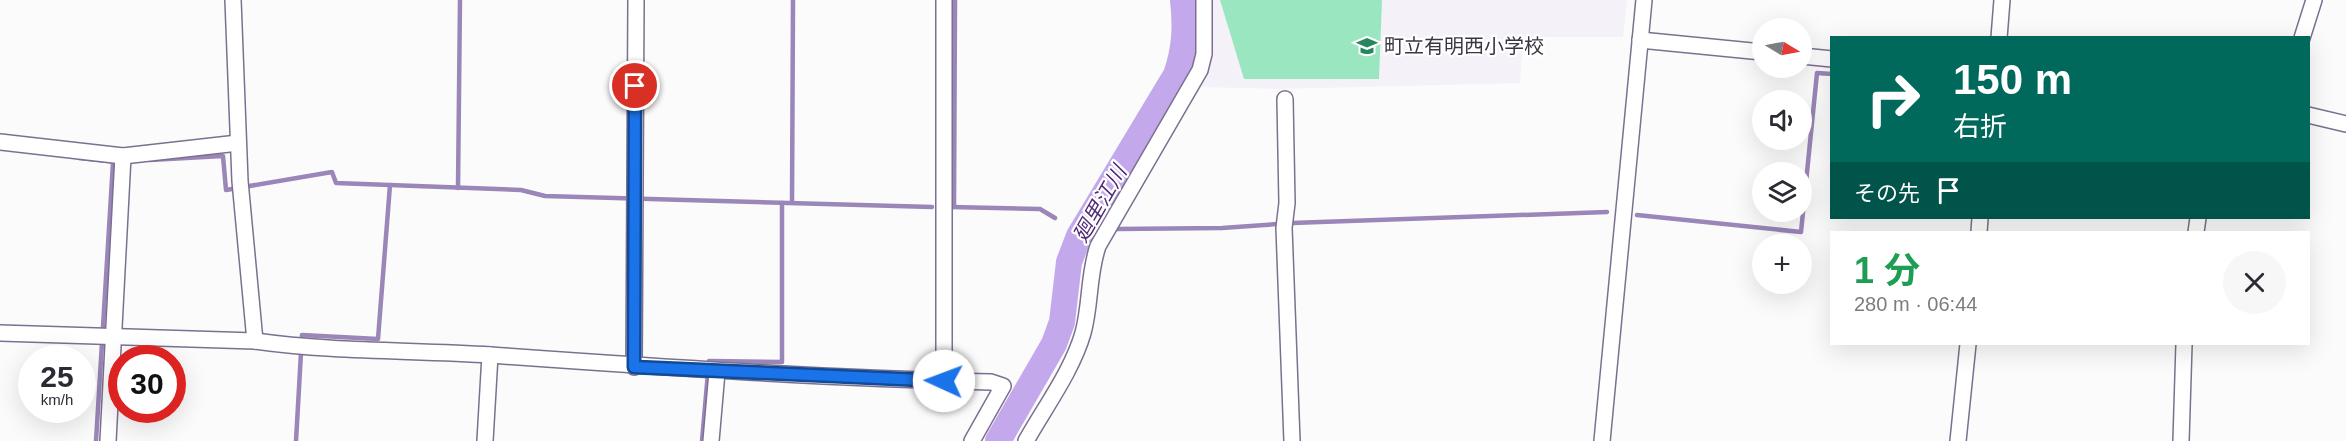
<!DOCTYPE html>
<html lang="ja">
<head>
<meta charset="utf-8">
<style>
	:root { --surface:#fff; --page:#f7f7f7; --text:#2b2b33; --muted:#7c7c81 }
	body { margin:0; font-family:Helvetica,"Noto Sans JP",sans-serif; background:var(--page); color:var(--text); height:100vh; display:flex; flex-direction:column; font-size:22px; white-space:nowrap }
	* { box-sizing:border-box; margin:0 }
	p { font-size:20px; color:var(--muted) }
	.icon { flex:none; width:33px; height:33px; fill:none; stroke:currentColor; stroke-width:2; stroke-linecap:round; stroke-linejoin:round }
	.map { position:relative; flex:1; overflow:hidden }
	.sheet { position:absolute; left:1830px; top:231px; width:480px; height:114px; display:flex; flex-direction:column; background:var(--surface); border-radius:0px; box-shadow:0 6px 24px #0002 }
	.sheet>* { flex:none }
	.guide { position:absolute; left:1830px; top:36px; width:480px; height:183px; border-radius:0px; box-shadow:0 6px 24px #0002; background:#00695c; color:#fff; overflow:hidden }
	.needle { width:39px; rotate:100deg }
	.fabs { position:absolute; left:1752px; top:18px; display:grid; gap:12px }
	.fabs a { display:grid; place-items:center; width:60px; height:60px; border-radius:50%; background:var(--surface); box-shadow:0 6px 24px #0002; font-size:30px }
	.speed { position:absolute; left:18px; top:345px; display:flex; gap:12px; font-size:30px; font-weight:700; text-align:center }
	.speed>* { display:grid; place-content:center; width:78px; height:78px; border-radius:50%; background:var(--surface); box-shadow:0 6px 24px #0002; line-height:1 }
	.speed small { font-size:15px; font-weight:400 }
	.speed .limit { border:9px solid #d22; background:#fff; color:#111 }
	.pin { position:absolute; display:grid; place-items:center; width:51px; height:51px; color:#fff; margin:-26px; border:3px solid #fff; border-radius:50%; box-shadow:0 2px 6px #0007 }
	.me { position:absolute; width:66px; margin:-33px; rotate:272deg; stroke-linejoin:round; filter:drop-shadow(0 0 4px #0008) }
	.turn { display:flex; align-items:center; gap:21px; height:126px; padding:0 24px; font-size:27px }
	.turn .icon { width:78px; height:78px; stroke-width:2.5 }
	.turn b { display:block; font-size:42px; line-height:51px }
	.then { display:flex; align-items:center; height:57px; padding:0 24px; background:#0003; gap:12px; font-size:22px }
	.round { display:grid; place-items:center; flex:none; width:63px; height:63px; border-radius:32px; background:var(--page) }
	.headline { display:flex; align-items:center; justify-content:space-between; height:102px; padding:0 24px }
	h1 { font-size:36px; font-weight:700; line-height:45px; color:#1e9e55 }
	.map>svg:first-child { display:block }
	.built { fill:#f4f1f9 }
	.green { fill:#9ae6c1 }
	.lines { fill:none; stroke-linecap:round; stroke-linejoin:round }
	.stream { stroke:#9a86b8; stroke-width:4.5 }
	.river { stroke:#c3a9eb; stroke-width:26 }
	.minor-casing { stroke:#7c708f; stroke-width:18 }
	.minor { stroke:#fff; stroke-width:15 }
	.route-casing { stroke:#114b97; stroke-width:15 }
	.route { stroke:#1a73e8; stroke-width:10 }
	.labels { text-anchor:middle; stroke-width:4.5; stroke-linejoin:round; paint-order:stroke }
	.poi-label { font-size:20px; fill:#3a3542; stroke:#fff; text-anchor:start }
	.water-label { font-size:21px; font-style:italic; fill:#502b78; stroke:#fff }
</style>
</head>
<body>
<div class="map">
<svg width="2346" height="441" viewBox="0 0 2346 441">
	<rect width="100%" height="100%" fill="#fbfbfb"/>
	<path class="built" d="M1208,0H1627L1623,37H1523L1520,83L1278,89L1201,87L1211,54Z"/>
	<path class="green" d="M1220,0H1382L1379,79H1244Z"/>
	<g class="lines">
		<g class="stream">
			<path d="M79,158L118,162"/>
			<path d="M150,160L223,156L226,190L332,172L336,183L521,190L545,196L932,207"/>
			<path d="M458,188L460,0"/>
			<path d="M792,203L793,0"/>
			<path d="M952,207L1040,209L1055,218"/>
			<path d="M954,207L955,0"/>
			<path d="M1090,214L1117,229L1222,228L1292,223L1607,212"/>
			<path d="M1637,215L1801,232L1817,73L1832,74"/>
			<path d="M1072,230L1079,236"/>
			<path d="M96,441L113,163"/>
			<path d="M296,441L302,335L378,339L390,185"/>
			<path d="M702,441L709,361L782,362V203"/>
		</g>
		<path class="river" d="M998,441L1054,344L1062,322L1069,262L1079,236L1176,75C1185,49 1186,27 1183,0"/>
		<g class="minor-casing">
			<g id="minor">
				<path d="M233,0L240,181L255,341"/>
				<path d="M1999,38L2002,0"/>
				<path d="M2302,38L2314,0"/>
				<path d="M1640,40L1762,52"/>
				<path d="M1802,56L1832,59"/>
				<path d="M1285,99L1287,203L1284,228L1292,441"/>
				<path d="M2308,115L2346,124"/>
				<path d="M0,142L123,156L238,143"/>
				<path d="M1979,232L1980,218"/>
				<path d="M2196,232L2198,218"/>
				<path d="M0,333L255,341C333,352 412,350 491,355C658,367 824,378 991,382L1003,386L972,441"/>
				<path d="M634,367L636,0"/>
				<path d="M944,381V0"/>
				<path d="M108,441L123,156"/>
				<path d="M485,441L490,355"/>
				<path d="M711,441L717,372"/>
				<path d="M1026,441C1045,407 1072,371 1083,333C1091,304 1088,275 1098,246L1200,70L1204,54V0"/>
				<path d="M1602,441L1644,0"/>
				<path d="M1958,441L1968,344"/>
				<path d="M2181,441L2184,344"/>
			</g>
		</g>
		<use href="#minor" class="minor"/>
	</g>
	<g class="lines">
		<g class="route-casing">
			<path id="route" d="M635,86L634,367L944,381"/>
		</g>
		<use href="#route" class="route"/>
	</g>
	<defs>
		<g id="school-bare" transform="scale(1.62)"><path d="M0-5L7-2L0 1L-7-2ZM-4 1L0 2.5L4 1V4Q0 6-4 4Z" fill="#248760" stroke="#fff" stroke-width="2.5" paint-order="stroke"/></g>
	</defs>
	<g fill-rule="evenodd">
		<use href="#school-bare" x="1367" y="46"/>
	</g>
	<g class="labels">
		<g class="poi-label">
			<text x="1384" y="53">町立有明西小学校</text>
		</g>
		<g class="water-label">
			<text transform="translate(1100 204) rotate(-60)" y="7">廻里江川</text>
		</g>
	</g>
</svg>
<div class="fabs">
<a><svg class="needle" viewBox="-14 -14 28 28"><path d="M0-13l5 13h-10z" fill="#e53935"/><path d="M0 13l5-13h-10z" fill="#7c7c81"/></svg></a>
<a><svg class="icon" aria-label="sound" viewBox="0 0 24 24"><path d="M4 9h4l5-4v14l-5-4H4zM17 9q2 3 0 6"/></svg></a>
<a><svg class="icon" aria-label="layers" viewBox="0 0 24 24"><path d="M12 4l9 5-9 5-9-5zM3 14l9 5 9-5"/></svg></a>
<a>+</a>
</div>
<div class="speed"><div>25<small>km/h</small></div><div class="limit">30</div></div>
<div class="pin" style="left:635px;top:86px;background:#d93025"><svg class="icon" aria-label="arrive" viewBox="0 0 24 24"><path d="M6 21V4h12l-3 4 3 4H6"/></svg></div>
<svg class="me" style="left:944px;top:381px" viewBox="-20 -20 40 40"><circle r="19" fill="#fff"/><path d="M0-13L10 11 0 6-10 11z" fill="#1a73e8"/></svg>
<div class="guide">
<div class="turn"><svg class="icon" aria-label="right" viewBox="0 0 24 24"><path d="M7 20v-9h11M14 6l5 5-5 5"/></svg><div><b>150 m</b>右折</div></div>
<div class="then">その先<svg class="icon" aria-label="arrive" viewBox="0 0 24 24"><path d="M6 21V4h12l-3 4 3 4H6"/></svg></div>
</div>
<section class="sheet">
<div class="headline"><div><h1>1 分</h1><p>280 m · 06:44</p></div><a class="round"><svg class="icon" aria-label="close" viewBox="0 0 24 24"><path d="M6 6l12 12M18 6L6 18"/></svg></a></div>
</section>
</div>
</body>
</html>
